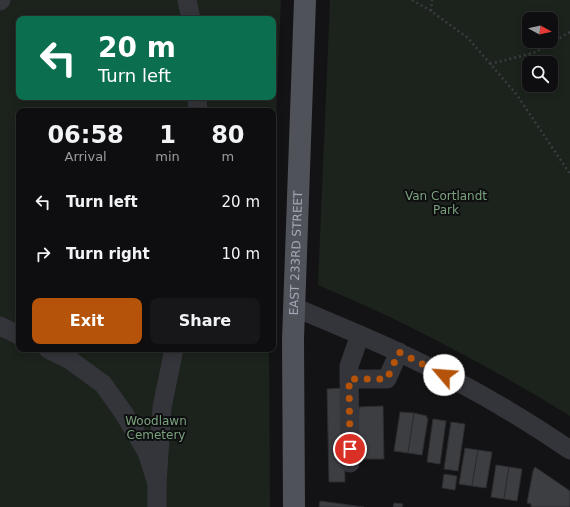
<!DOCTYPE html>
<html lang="en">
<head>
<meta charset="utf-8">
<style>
	:root { --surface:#0e0e10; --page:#171719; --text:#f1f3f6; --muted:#9b9c9f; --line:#2e2e30; --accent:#b45309 }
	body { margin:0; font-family:"DejaVu Sans",sans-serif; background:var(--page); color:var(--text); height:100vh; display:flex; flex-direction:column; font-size:15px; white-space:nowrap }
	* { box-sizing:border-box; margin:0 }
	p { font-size:13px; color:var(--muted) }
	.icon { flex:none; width:22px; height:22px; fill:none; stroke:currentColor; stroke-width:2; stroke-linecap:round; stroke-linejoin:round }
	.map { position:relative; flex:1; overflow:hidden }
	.panel { position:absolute; left:16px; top:108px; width:260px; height:244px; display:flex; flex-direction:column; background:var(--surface); border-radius:8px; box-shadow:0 2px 10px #0003,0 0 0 1px var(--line) }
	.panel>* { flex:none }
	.banner { position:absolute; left:16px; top:16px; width:260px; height:84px; border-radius:8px; box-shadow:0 2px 10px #0003,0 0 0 1px var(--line); background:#0b6e4f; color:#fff; overflow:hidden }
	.needle { width:26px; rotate:98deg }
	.tools { position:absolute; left:522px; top:12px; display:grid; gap:8px }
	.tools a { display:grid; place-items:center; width:36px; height:36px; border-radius:8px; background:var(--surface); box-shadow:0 2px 10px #0003,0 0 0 1px var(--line); font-size:20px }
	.pin { position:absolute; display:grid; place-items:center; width:34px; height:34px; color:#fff; margin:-17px; border:2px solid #fff; border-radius:50%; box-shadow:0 1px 4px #0007 }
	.me { position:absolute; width:44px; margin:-22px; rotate:297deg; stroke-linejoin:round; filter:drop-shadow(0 0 3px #0008) }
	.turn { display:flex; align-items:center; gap:14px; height:84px; padding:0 16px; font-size:18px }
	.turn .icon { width:52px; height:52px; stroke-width:2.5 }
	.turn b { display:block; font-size:28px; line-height:34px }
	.eta { display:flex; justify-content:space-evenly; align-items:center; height:68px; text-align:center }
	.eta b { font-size:24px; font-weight:700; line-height:28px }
	.action { display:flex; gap:8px; margin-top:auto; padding:8px 16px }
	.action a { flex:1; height:46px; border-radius:8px; background:var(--accent); color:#fff; font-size:16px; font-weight:700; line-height:46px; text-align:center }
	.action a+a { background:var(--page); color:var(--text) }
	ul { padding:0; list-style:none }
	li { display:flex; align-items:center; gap:12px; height:52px; padding:0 16px }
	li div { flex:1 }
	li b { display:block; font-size:15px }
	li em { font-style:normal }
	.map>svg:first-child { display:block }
	.green { fill:#1b231c; fill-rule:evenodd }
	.building { fill:#3d3e42; stroke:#2d2d31 }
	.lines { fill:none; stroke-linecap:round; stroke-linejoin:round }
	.path { stroke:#3a3c41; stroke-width:2.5; stroke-dasharray:2 3; stroke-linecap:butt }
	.minor { stroke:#34353a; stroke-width:19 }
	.major { stroke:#50525a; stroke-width:22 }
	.route { stroke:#b45309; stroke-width:7; stroke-dasharray:0 12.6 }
	.labels { text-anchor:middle; stroke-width:4; stroke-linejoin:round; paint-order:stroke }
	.park-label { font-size:12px; fill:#7aa27d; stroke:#0e0e10 }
	.street-label { font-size:12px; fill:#a4a9b6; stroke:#0e0e10 }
</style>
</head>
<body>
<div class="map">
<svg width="570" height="507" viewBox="0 0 570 507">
	<rect width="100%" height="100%" fill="#131315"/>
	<g class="green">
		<path d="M0,0H281L273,190V111H19V349H269L270,507H0ZM19,19H273V97H19Z"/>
		<path d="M330,0H570V416C489,366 406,322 318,285ZM529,19H551V41H529ZM529,63H551V85H529Z"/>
	</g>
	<g class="building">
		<path d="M343,388L345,482H329L327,389Z"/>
		<path d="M383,406L384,459H360L357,435L359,407Z"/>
		<path d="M400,412L414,413L408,453L394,451Z"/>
		<path d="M414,413L427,416L426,418H428L422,455L408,453Z"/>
		<path d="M433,419L446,421L440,464L427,462Z"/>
		<path d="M451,422L465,424L458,471L444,469Z"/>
		<path d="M465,448L478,450L472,486L459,484Z"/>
		<path d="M478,450L492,452L486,488L472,486Z"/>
		<path d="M496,465L509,467L504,499L491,497Z"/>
		<path d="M509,467L522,469L517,501L504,499Z"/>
		<path d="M535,467L570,491V507H531V504L527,503L533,471Z"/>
		<path d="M444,474L457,476L455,490L442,488Z"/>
		<path d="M320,501L364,507H319Z"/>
		<path d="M394,503L403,504L402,507H393Z"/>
	</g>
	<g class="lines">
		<g class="path">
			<path d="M412,0L431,11L468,38L517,95L570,174"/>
			<path d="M431,11L432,0"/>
			<path d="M490,64L536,52L570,32"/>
		</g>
		<g class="minor">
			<path d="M187,0L191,19"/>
			<path d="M0,1L1,0"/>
			<path d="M197,97L198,111"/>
			<path d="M294,307C329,322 364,336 398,352C458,380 516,413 570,450"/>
			<path d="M0,326L19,335"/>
			<path d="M48,349L70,360L103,384L123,412L147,452L157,484"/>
			<path d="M349,379H387L399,352"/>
			<path d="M350,463L349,366L360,335"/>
			<path d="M157,507V484L162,407L174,349"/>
		</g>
		<path class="major" id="s1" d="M294,507L293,339L305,0"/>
	</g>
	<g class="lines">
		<path class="route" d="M350,449L349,379H387L399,352L444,375"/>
	</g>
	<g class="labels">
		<g class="park-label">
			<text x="446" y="200">Van Cortlandt<tspan x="446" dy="14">Park</tspan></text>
			<text x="156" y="425">Woodlawn<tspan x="156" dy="14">Cemetery</tspan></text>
		</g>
		<g class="street-label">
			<text dy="4" stroke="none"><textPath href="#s1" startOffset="254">EAST 233RD STREET</textPath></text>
		</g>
	</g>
</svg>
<div class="tools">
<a><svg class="needle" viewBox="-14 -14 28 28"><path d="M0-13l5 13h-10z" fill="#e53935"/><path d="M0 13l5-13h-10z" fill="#9b9c9f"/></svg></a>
<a><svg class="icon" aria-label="search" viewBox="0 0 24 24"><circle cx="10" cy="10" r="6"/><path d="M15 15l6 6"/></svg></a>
</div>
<div class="pin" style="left:350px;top:449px;background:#d93025"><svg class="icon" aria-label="arrive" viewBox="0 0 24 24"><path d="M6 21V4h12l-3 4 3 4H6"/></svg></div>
<svg class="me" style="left:444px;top:375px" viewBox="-20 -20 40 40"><circle r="19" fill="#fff"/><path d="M0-13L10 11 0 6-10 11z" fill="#b45309"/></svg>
<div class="banner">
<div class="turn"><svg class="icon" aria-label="left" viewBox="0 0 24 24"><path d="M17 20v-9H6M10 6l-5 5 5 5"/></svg><div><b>20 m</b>Turn left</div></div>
</div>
<section class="panel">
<div class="eta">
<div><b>06:58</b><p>Arrival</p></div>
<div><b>1</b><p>min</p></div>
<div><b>80</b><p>m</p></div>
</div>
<ul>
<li><svg class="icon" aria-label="left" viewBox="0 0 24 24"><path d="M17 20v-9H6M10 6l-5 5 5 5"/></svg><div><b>Turn left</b></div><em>20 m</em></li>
<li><svg class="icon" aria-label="right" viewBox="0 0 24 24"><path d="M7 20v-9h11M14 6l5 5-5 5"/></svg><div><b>Turn right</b></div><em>10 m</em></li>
</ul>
<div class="action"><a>Exit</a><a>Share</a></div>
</section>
</div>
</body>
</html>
